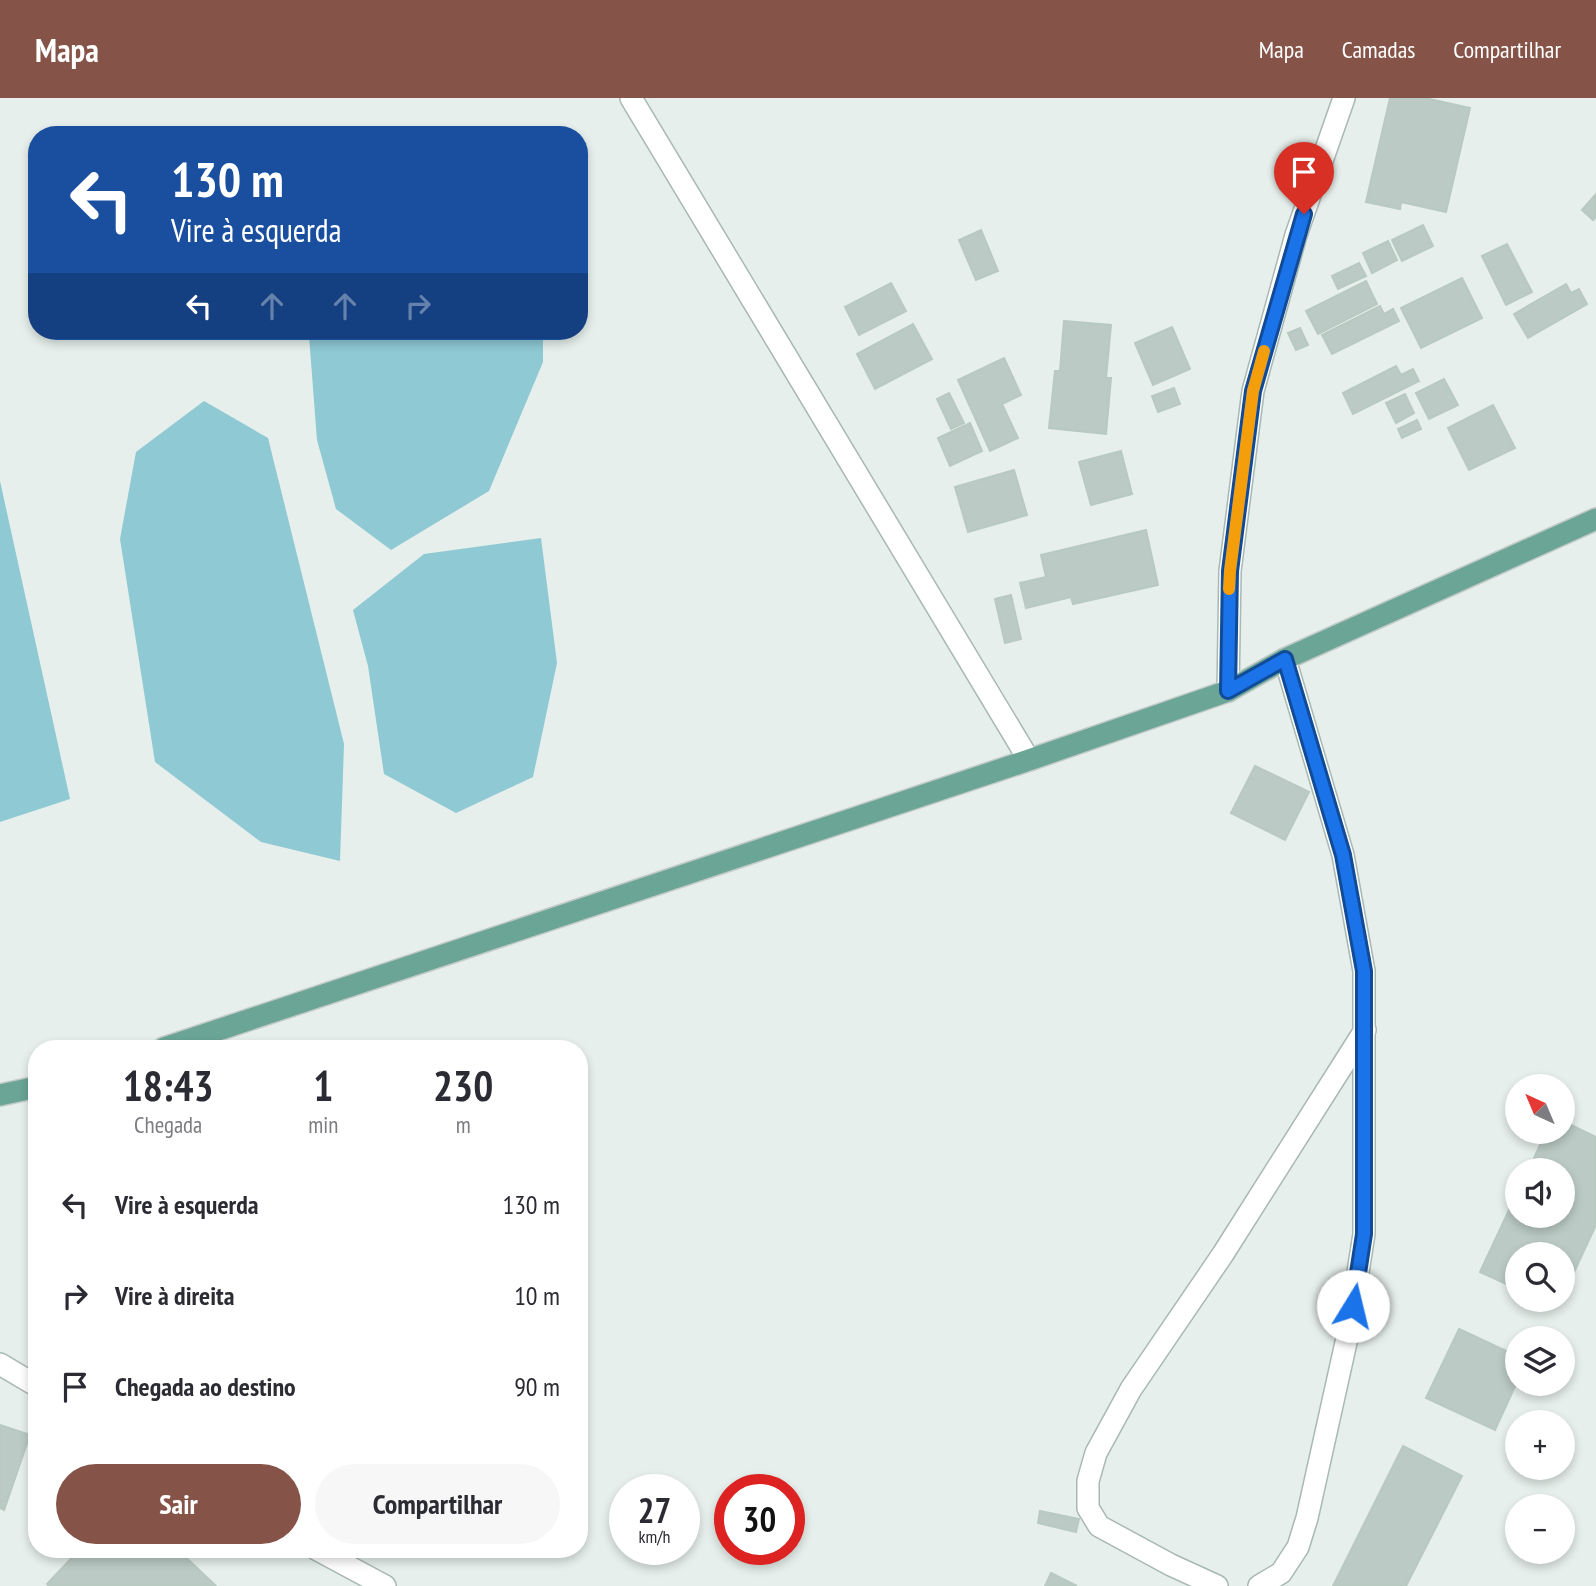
<!DOCTYPE html>
<html lang="pt">
<head>
<meta charset="utf-8">
<style>
	:root { --surface:#fff; --page:#f7f7f7; --text:#2b2b33; --muted:#7c7c81; --accent:#855347 }
	body { margin:0; font-family:"PT Sans Narrow",sans-serif; background:var(--page); color:var(--text); height:100vh; display:flex; flex-direction:column; font-size:26px; white-space:nowrap }
	* { box-sizing:border-box; margin:0 }
	p { font-size:23px; color:var(--muted) }
	.icon { flex:none; width:38px; height:38px; fill:none; stroke:currentColor; stroke-width:2; stroke-linecap:round; stroke-linejoin:round }
	.map { position:relative; flex:1; overflow:hidden }
	.panel { position:absolute; left:28px; top:942px; width:560px; height:518px; display:flex; flex-direction:column; background:var(--surface); border-radius:28px; box-shadow:0 4px 10px #0003 }
	.panel>* { flex:none }
	.hud { position:absolute; left:28px; top:28px; width:560px; height:214px; border-radius:28px; box-shadow:0 4px 10px #0003; background:#1a4fa0; color:#fff; overflow:hidden }
	.needle { width:46px; rotate:316deg }
	.fabs { position:absolute; left:1505px; top:976px; display:grid; gap:14px }
	.fabs a { display:grid; place-items:center; width:70px; height:70px; border-radius:50%; background:var(--surface); box-shadow:0 4px 10px #0003; font-size:35px }
	.speed { position:absolute; left:609px; top:1376px; display:flex; gap:14px; font-size:35px; font-weight:700; text-align:center }
	.speed>* { display:grid; place-content:center; width:91px; height:91px; border-radius:50%; background:var(--surface); box-shadow:0 4px 10px #0003; line-height:1 }
	.speed small { font-size:18px; font-weight:400 }
	.speed .limit { border:10px solid #d22; background:#fff; color:#111 }
	.pin { position:absolute; display:grid; place-items:center; width:60px; height:60px; color:#fff; margin:-72px -30px; border-radius:50% 50% 50% 0; rotate:-45deg; box-shadow:0 0 7px #0007 }
	.pin .icon { rotate:45deg }
	.me { position:absolute; width:77px; margin:-38px; rotate:9deg; stroke-linejoin:round; filter:drop-shadow(0 0 5px #0008) }
	.turn { display:flex; align-items:center; gap:24px; height:147px; padding:0 28px; font-size:32px }
	.turn .icon { width:91px; height:91px; stroke-width:2.5 }
	.turn b { display:block; font-size:49px; line-height:60px }
	.lanes { display:flex; align-items:center; height:66px; padding:0 28px; background:#0003; justify-content:center; gap:35px; direction:ltr }
	.lanes .off { opacity:.35 }
	.eta { display:flex; justify-content:space-evenly; align-items:center; height:119px; text-align:center }
	.eta b { font-size:42px; font-weight:800; line-height:49px }
	.primary-button { display:flex; gap:14px; margin-top:auto; padding:14px 28px }
	.primary-button a { flex:1; height:80px; border-radius:42px; background:var(--accent); color:#fff; font-size:28px; font-weight:800; line-height:80px; text-align:center }
	.primary-button a+a { background:var(--page); color:var(--text) }
	ul { padding:0; list-style:none }
	li { display:flex; align-items:center; gap:21px; height:91px; padding:0 28px }
	li div { flex:1 }
	li b { display:block; font-size:26px }
	li em { font-style:normal }
	header { display:flex; align-items:center; gap:42px; box-sizing:border-box; height:98px; padding:0 35px; background:var(--accent); color:#fff }
	header strong { font-size:33px }
	nav { display:flex; gap:38px; margin-inline-start:auto; font-size:24px }
	.map>svg:first-child { display:block }
	.water { fill:#8ec9d4 }
	.building { fill:#bbcac4; stroke:#b8c9c2; stroke-width:2 }
	.lines { fill:none; stroke-linecap:round; stroke-linejoin:round }
	.minor-casing { stroke:#a8b8b2; stroke-width:24 }
	.major-casing { stroke:#c2cac8; stroke-width:24 }
	.minor { stroke:#fff; stroke-width:21 }
	.major { stroke:#6aa596; stroke-width:21 }
	.route-casing { stroke:#114b97; stroke-width:18 }
	.route { stroke:#1a73e8; stroke-width:12 }
	.slow { stroke:#f59e0b; stroke-width:12 }
</style>
</head>
<body>
<header>
<strong>Mapa</strong>
<nav><a>Mapa</a><a>Camadas</a><a>Compartilhar</a></nav>
</header>
<div class="map">
<svg width="1596" height="1488" viewBox="0 0 1596 1488">
	<rect width="100%" height="100%" fill="#e6efeb"/>
	<g class="water">
		<path d="M313,233H543V264L489,393L391,452L336,411L317,342L309,238Z"/>
		<path d="M204,303L268,340L344,646L340,763L261,744L155,664L120,441L136,354Z"/>
		<path d="M0,383L70,701L0,724Z"/>
		<path d="M541,440L557,565L533,679L456,715L384,676L368,568L353,512L424,456Z"/>
	</g>
	<g class="building">
		<path d="M1390,0H1425L1470,10L1446,114L1401,104L1400,111L1366,104Z"/>
		<path d="M1596,96V119L1593,122L1582,112Z"/>
		<path d="M1423,127L1433,148L1402,163L1392,142Z"/>
		<path d="M981,132L998,173L976,182L959,142Z"/>
		<path d="M1388,143L1397,162L1372,175L1363,155Z"/>
		<path d="M1507,146L1532,194L1506,207L1482,158Z"/>
		<path d="M1359,165L1366,178L1338,191L1332,178Z"/>
		<path d="M1462,180L1482,220L1421,250L1401,210Z"/>
		<path d="M1366,183L1377,206L1318,236L1306,213Z"/>
		<path d="M891,185L906,213L859,237L845,209Z"/>
		<path d="M1566,186L1571,195L1579,191L1587,206L1528,240L1514,216Z"/>
		<path d="M1380,208L1384,216L1393,211L1399,223L1332,256L1322,237Z"/>
		<path d="M1064,223L1111,227L1106,280H1111L1106,336L1049,330L1055,273H1060Z"/>
		<path d="M913,226L932,261L875,291L857,256Z"/>
		<path d="M1172,229L1190,271L1153,287L1135,245Z"/>
		<path d="M1300,230L1308,247L1296,252L1288,235Z"/>
		<path d="M1004,260L1021,297L1002,306L1018,340L990,353L958,282Z"/>
		<path d="M1396,268L1401,277L1413,271L1419,283L1353,316L1343,295Z"/>
		<path d="M1444,281L1458,307L1429,321L1416,295Z"/>
		<path d="M1174,290L1180,306L1158,314L1152,298Z"/>
		<path d="M949,295L964,325L951,331L937,301Z"/>
		<path d="M1405,296L1414,315L1396,325L1386,305Z"/>
		<path d="M1493,307L1515,350L1469,372L1448,330Z"/>
		<path d="M1417,322L1421,331L1402,340L1398,331Z"/>
		<path d="M970,325L982,353L950,368L938,340Z"/>
		<path d="M1121,353L1132,396L1091,407L1079,364Z"/>
		<path d="M1014,372L1027,417L968,434L955,389Z"/>
		<path d="M1146,432L1158,487L1073,506L1071,499L1026,510L1020,485L1046,479L1041,457Z"/>
		<path d="M1011,497L1021,541L1005,545L995,501Z"/>
		<path d="M1255,668L1309,694L1285,742L1231,715Z"/>
		<path d="M1563,1023L1596,1039V1127L1563,1198V1157H1517V1191L1480,1174L1517,1095V1118H1563V1073H1528L1546,1034H1563Z"/>
		<path d="M1459,1231L1517,1258V1284L1495,1332L1426,1300Z"/>
		<path d="M0,1327L30,1337L4,1412L0,1410Z"/>
		<path d="M1403,1348L1462,1378L1406,1488H1333Z"/>
		<path d="M1040,1413L1079,1421L1076,1434L1038,1425Z"/>
		<path d="M80,1451H177L216,1488H49L47,1486Z"/>
		<path d="M1051,1475L1077,1488H1045Z"/>
	</g>
	<g class="lines">
		<g class="minor-casing">
			<g id="minor">
				<path d="M631,0L1029,662"/>
				<path d="M1228,593L1230,473L1253,293L1296,137L1344,0"/>
				<path d="M0,1266L37,1288"/>
				<path d="M316,1451L385,1488"/>
				<path d="M1217,1488L1171,1467L1099,1428L1088,1410V1383L1096,1355L1131,1291L1223,1156L1365,932"/>
				<path d="M1259,1488L1281,1475L1298,1449L1307,1420L1349,1231L1364,1136V873L1343,757L1285,561"/>
			</g>
		</g>
		<g class="major-casing">
			<g id="major">
				<path d="M164,950L1029,662L1228,593L1285,561L1596,421"/>
				<path d="M0,997L37,989"/>
			</g>
		</g>
		<use href="#minor" class="minor"/>
		<use href="#major" class="major"/>
	</g>
	<g class="lines">
		<g class="route-casing">
			<path id="route" d="M1304,116L1253,293L1230,473L1228,593L1285,561L1343,757L1364,873V1136L1353,1208"/>
		</g>
		<use href="#route" class="route"/>
		<path class="slow" d="M1229,491L1230,473L1253,293L1264,253"/>
	</g>
</svg>
<div class="fabs">
<a><svg class="needle" viewBox="-14 -14 28 28"><path d="M0-13l5 13h-10z" fill="#e53935"/><path d="M0 13l5-13h-10z" fill="#7c7c81"/></svg></a>
<a><svg class="icon" aria-label="sound" viewBox="0 0 24 24"><path d="M4 9h4l5-4v14l-5-4H4zM17 9q2 3 0 6"/></svg></a>
<a><svg class="icon" aria-label="search" viewBox="0 0 24 24"><circle cx="10" cy="10" r="6"/><path d="M15 15l6 6"/></svg></a>
<a><svg class="icon" aria-label="layers" viewBox="0 0 24 24"><path d="M12 4l9 5-9 5-9-5zM3 14l9 5 9-5"/></svg></a>
<a>+</a>
<a>−</a>
</div>
<div class="speed"><div>27<small>km/h</small></div><div class="limit">30</div></div>
<div class="pin" style="left:1304px;top:116px;background:#d93025"><svg class="icon" aria-label="arrive" viewBox="0 0 24 24"><path d="M6 21V4h12l-3 4 3 4H6"/></svg></div>
<svg class="me" style="left:1353px;top:1208px" viewBox="-20 -20 40 40"><circle r="19" fill="#fff"/><path d="M0-13L10 11 0 6-10 11z" fill="#1a73e8"/></svg>
<div class="hud">
<div class="turn"><svg class="icon" aria-label="left" viewBox="0 0 24 24"><path d="M17 20v-9H6M10 6l-5 5 5 5"/></svg><div><b>130 m</b>Vire à esquerda</div></div>
<div class="lanes"><svg class="icon" aria-label="left" viewBox="0 0 24 24"><path d="M17 20v-9H6M10 6l-5 5 5 5"/></svg><svg class="icon off" aria-label="ahead" viewBox="0 0 24 24"><path d="M12 20V5M6 11l6-6 6 6"/></svg><svg class="icon off" aria-label="ahead" viewBox="0 0 24 24"><path d="M12 20V5M6 11l6-6 6 6"/></svg><svg class="icon off" aria-label="right" viewBox="0 0 24 24"><path d="M7 20v-9h11M14 6l5 5-5 5"/></svg></div>
</div>
<section class="panel">
<div class="eta">
<div><b>18:43</b><p>Chegada</p></div>
<div><b>1</b><p>min</p></div>
<div><b>230</b><p>m</p></div>
</div>
<ul>
<li><svg class="icon" aria-label="left" viewBox="0 0 24 24"><path d="M17 20v-9H6M10 6l-5 5 5 5"/></svg><div><b>Vire à esquerda</b></div><em>130 m</em></li>
<li><svg class="icon" aria-label="right" viewBox="0 0 24 24"><path d="M7 20v-9h11M14 6l5 5-5 5"/></svg><div><b>Vire à direita</b></div><em>10 m</em></li>
<li><svg class="icon" aria-label="arrive" viewBox="0 0 24 24"><path d="M6 21V4h12l-3 4 3 4H6"/></svg><div><b>Chegada ao destino</b></div><em>90 m</em></li>
</ul>
<div class="primary-button"><a>Sair</a><a>Compartilhar</a></div>
</section>
</div>
</body>
</html>
